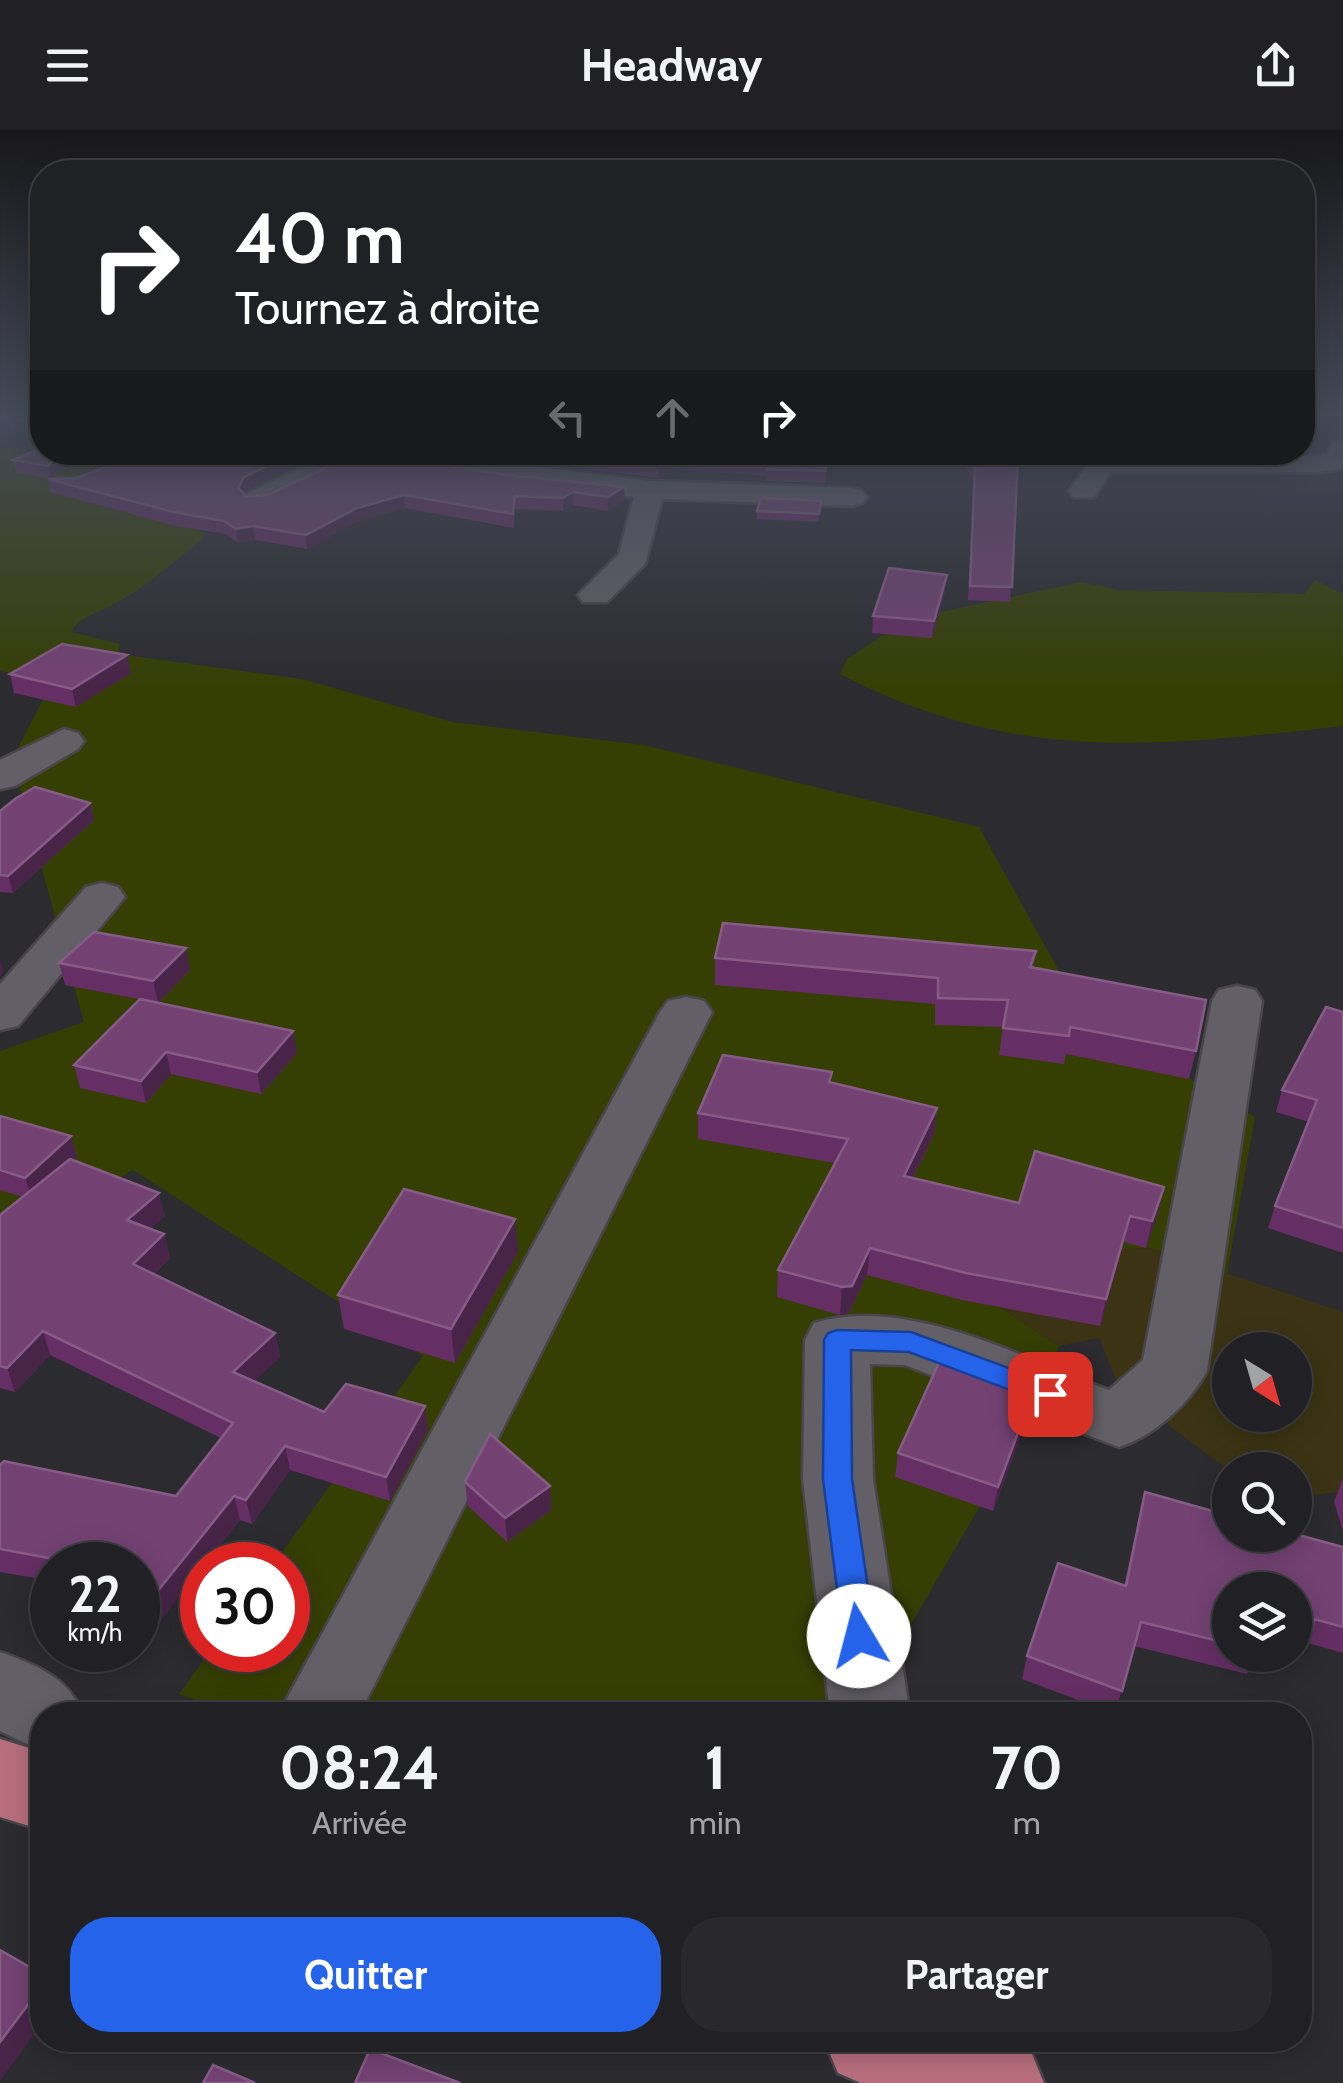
<!DOCTYPE html>
<html lang="fr">
<head>
<meta charset="utf-8">
<style>
	:root { --surface:#212024; --page:#29282c; --text:#f1f3f6; --muted:#a2a3a6; --line:#3e3e41; --accent:#2563eb }
	body { margin:0; font-family:Cabin,sans-serif; background:var(--page); color:var(--text); height:100vh; display:flex; flex-direction:column; font-size:38px; white-space:nowrap }
	* { box-sizing:border-box; margin:0 }
	p { font-size:32px; color:var(--muted) }
	.icon { flex:none; width:55px; height:55px; fill:none; stroke:currentColor; stroke-width:2; stroke-linecap:round; stroke-linejoin:round }
	.map { position:relative; flex:1; overflow:hidden }
	.sheet { position:absolute; left:30px; top:1572px; width:1282px; height:350px; display:flex; flex-direction:column; background:var(--surface); border-radius:40px; box-shadow:0 5px 25px #0003,0 0 0 2px var(--line) }
	.sheet>* { flex:none }
	.guide { position:absolute; left:30px; top:30px; width:1285px; height:305px; border-radius:40px; box-shadow:0 5px 25px #0003,0 0 0 2px var(--line); background:#202124; color:#fff; overflow:hidden }
	.needle { width:65px; rotate:143deg }
	.controls { position:absolute; left:1212px; top:1202px; display:grid; gap:20px }
	.controls a { display:grid; place-items:center; width:100px; height:100px; border-radius:50%; background:var(--surface); box-shadow:0 5px 25px #0003,0 0 0 2px var(--line); font-size:50px }
	.speed { position:absolute; left:30px; top:1412px; display:flex; gap:20px; font-size:50px; font-weight:700; text-align:center }
	.speed>* { display:grid; place-content:center; width:130px; height:130px; border-radius:50%; background:var(--surface); box-shadow:0 5px 25px #0003,0 0 0 2px var(--line); line-height:1 }
	.speed small { font-size:25px; font-weight:400 }
	.speed .limit { border:15px solid #d22; background:#fff; color:#111 }
	.pin { position:absolute; display:grid; place-items:center; width:85px; height:85px; color:#fff; margin:-42px; border-radius:20px; box-shadow:0 5px 15px #0006 }
	.me { position:absolute; width:110px; margin:-55px; rotate:352deg; stroke-linejoin:round; filter:drop-shadow(0 0 8px #0008) }
	.turn { display:flex; align-items:center; gap:35px; height:210px; padding:0 40px; font-size:45px }
	.turn .icon { width:130px; height:130px; stroke-width:2.5 }
	.turn b { display:block; font-size:70px; line-height:85px }
	.lanes { display:flex; align-items:center; height:95px; padding:0 40px; background:#0003; justify-content:center; gap:50px; direction:ltr }
	.lanes .off { opacity:.35 }
	.eta { display:flex; justify-content:space-evenly; align-items:center; height:170px; text-align:center }
	.eta b { font-size:60px; font-weight:700; line-height:70px }
	.primary-button { display:flex; gap:20px; margin-top:auto; padding:20px 40px }
	.primary-button a { flex:1; height:115px; border-radius:40px; background:var(--accent); color:#fff; font-size:40px; font-weight:700; line-height:115px; text-align:center }
	.primary-button a+a { background:var(--page); color:var(--text) }
	header { display:flex; justify-content:space-between; align-items:center; height:130px; padding:0 40px; background:var(--surface); font-size:45px; font-weight:700 }
	.map>svg:first-child { display:block }
	.green { fill:#353f04 }
	.sand { fill:#3b3313; fill-rule:evenodd }
	.lines { fill:none; stroke-linecap:round; stroke-linejoin:round }
	.minor-casing { stroke:#48464b; stroke-width:5 }
	.trunk-casing { stroke:#48464b; stroke-width:5 }
	.minor { fill:#626066; fill-rule:evenodd }
	.trunk { fill:#b86e7d; fill-rule:evenodd }
	.wall { fill:#652e64 }
	.shaded-wall { fill:#482449 }
	.building { fill:#734273; stroke:#865c86; stroke-width:2.5 }
	.route { fill:#2563eb; stroke:#184099; stroke-width:2.5 }
</style>
</head>
<body>
<header><svg class="icon" aria-label="menu" viewBox="0 0 24 24"><path d="M4 6h16M4 12h16M4 18h16"/></svg>Headway<svg class="icon" aria-label="share" viewBox="0 0 24 24"><path d="M12 15V3M7 8l5-5 5 5M5 13v7h14v-7"/></svg></header>
<div class="map">
<svg width="1343" height="1953" viewBox="0 0 1343 1953">
	<rect width="100%" height="100%" fill="#2c2b30"/>
	<g class="green">
		<path d="M0,318L25,319V331L94,335L109,362L189,387L203,401L204,409C167,435 145,461 102,480C89,486 78,490 71,502L120,514L118,524L302,549L452,592L643,615L979,697L1084,886L1255,987L1227,1144L1151,1118L989,1125L964,1154L1059,1216L1001,1340L858,1585H237L179,1564L211,1520H288V1435H273L423,1226L133,1040L0,1117V921L84,892L12,629L50,556L0,540Z"/>
		<path d="M1315,450L1343,464V596C1156,617 1013,634 840,544L847,529L907,489L1081,452L1120,460L1304,464Z"/>
	</g>
	<path class="sand" d="M1151,1118L1343,1182V1361L1295,1368V1340L1230,1341L1120,1259L1099,1208L1059,1216L963,1153L989,1125ZM1230,1220H1295V1285H1230Z"/>
	<g class="lines">
		<g class="minor-casing">
			<g id="minor">
				<path d="M1343,310V338L1320,342H1111L1094,367H1074L1069,361L1092,328L1102,326H1320L1328,324L1333,312Z"/>
				<path d="M334,322H417L650,351L852,358L862,361L867,367L862,373L852,376L662,369L645,434L607,472H583L578,465L619,424L634,367L506,354L362,330L268,375H248L243,369L248,363Z"/>
				<path d="M64,599L78,603L84,611L78,619L15,656L0,659V630Z"/>
				<path d="M102,753L118,757L125,767L18,896L0,900V854L86,757Z"/>
				<path d="M1237,856L1255,860L1262,871L1207,1241C1189,1274 1154,1306 1119,1317L905,1235L870,1234L873,1349L910,1585H830L803,1349L805,1210L814,1193C908,1165 1022,1228 1109,1260L1143,1230L1212,871L1219,860Z"/>
				<path d="M686,867L704,871L712,882L359,1585H278L660,882L668,871Z"/>
				<path d="M0,1522C39,1536 67,1547 84,1585H42V1621L0,1601Z"/>
			</g>
		</g>
		<g class="trunk-casing">
			<g id="trunk">
				<path d="M0,1609L42,1622V1700L0,1687Z"/>
				<path d="M824,1910H1008L1030,1919L1044,1953H861L838,1943Z"/>
			</g>
		</g>
		<use href="#minor" class="minor"/>
		<use href="#trunk" class="trunk"/>
	</g>
	<g class="wall">
		<path d="M0,283H42V305L0,298Z"/>
		<path d="M42,318L57,341L51,349L16,342L13,330Z"/>
		<path d="M147,322H325L246,360L244,364L246,366L268,365L359,322L625,370L608,381L573,375L563,381L515,379L514,398L405,378L359,391L307,419L255,410L238,413L226,404L176,396L51,362L48,349L76,348Z"/>
		<path d="M451,322H830L825,353L767,351V346L672,339L659,348L650,347Z"/>
		<path d="M959,322H1040L1039,325H1018L1010,472L968,470L973,351Z"/>
		<path d="M821,371L818,392L757,389V381Z"/>
		<path d="M945,461L932,508L872,503L873,486Z"/>
		<path d="M131,543L76,577L14,563L10,544Z"/>
		<path d="M90,673L94,690L13,763L0,762V681Z"/>
		<path d="M1036,821L1033,838L1196,921L1189,949L1066,924L1064,934L999,925L1003,897L935,895V874L715,855V828Z"/>
		<path d="M59,833L190,840L158,873L293,901L297,923L261,964L171,944L146,973L80,958L74,935L139,869L65,855Z"/>
		<path d="M1343,882V1123L1268,1098L1275,1076L1309,992L1276,982L1282,960Z"/>
		<path d="M831,953L937,978L934,1004L913,1048L1019,1073L1164,1057L1158,1083L1146,1118L1124,1112L1100,1196L962,1170L867,1145L849,1183L840,1185L777,1167L778,1140L835,1033L698,1009V983Z"/>
		<path d="M0,986L71,1006L77,1028L74,1030L165,1086L150,1099L164,1104L170,1128L154,1144L275,1203L280,1227L254,1251L324,1282L428,1300L390,1371L290,1340L252,1394L240,1390L204,1435H202L148,1507L138,1505V1435H52V1451L0,1442V1335L176,1366L221,1308L50,1225L15,1262L0,1258V1085L23,1067L0,1060Z"/>
		<path d="M518,1122L455,1233L344,1199L338,1165Z"/>
		<path d="M1033,1262L1028,1286L993,1381L895,1347L898,1323Z"/>
		<path d="M1343,1348V1401L1334,1372Z"/>
		<path d="M465,1352L550,1356L551,1380L507,1412L468,1376Z"/>
		<path d="M1145,1362L1343,1417V1523L1308,1513L1303,1525L1295,1522V1460H1230V1525H1254L1247,1544L1134,1516L1115,1584L1022,1549L1027,1526L1124,1455Z"/>
	</g>
	<g class="shaded-wall">
		<path d="M72,322H109L57,341L51,349L48,336L54,329Z"/>
		<path d="M297,322H325L246,360L240,371L238,358L244,347Z"/>
		<path d="M672,326V339L659,348L658,335Z"/>
		<path d="M624,357L625,370L608,381V367Z"/>
		<path d="M573,362V375L563,381V368Z"/>
		<path d="M404,365L405,378L359,391L307,419L306,405L357,378Z"/>
		<path d="M253,396L255,410L238,413L236,399Z"/>
		<path d="M947,445L945,461L932,508L934,491Z"/>
		<path d="M127,525L131,543L76,577L72,559Z"/>
		<path d="M90,673L94,690L13,763L8,746Z"/>
		<path d="M186,818L190,840L158,873L153,851Z"/>
		<path d="M0,828L4,843L0,846Z"/>
		<path d="M293,901L297,923L261,964L257,942Z"/>
		<path d="M166,922L171,944L146,973L141,951Z"/>
		<path d="M937,978L934,1004L901,1072L904,1046Z"/>
		<path d="M71,1006L77,1028L32,1069L25,1048Z"/>
		<path d="M1164,1057L1158,1083L1146,1118L1152,1091Z"/>
		<path d="M159,1063L165,1086L134,1113L127,1090Z"/>
		<path d="M1130,1086L1124,1112L1100,1196L1106,1169Z"/>
		<path d="M515,1089L518,1122L455,1233L451,1199Z"/>
		<path d="M164,1104L170,1128L139,1157L133,1134Z"/>
		<path d="M870,1118L867,1145L849,1183L840,1185L842,1157Z"/>
		<path d="M43,1201L50,1225L15,1262L7,1238Z"/>
		<path d="M275,1203L280,1227L239,1266L233,1242Z"/>
		<path d="M1033,1262L1028,1286L993,1381L998,1357Z"/>
		<path d="M425,1276L428,1300L390,1371L386,1347Z"/>
		<path d="M285,1316L290,1340L252,1394L246,1370Z"/>
		<path d="M550,1356L551,1380L507,1412L505,1388Z"/>
		<path d="M234,1366L240,1390L204,1435H202V1437L148,1507L140,1483Z"/>
		<path d="M42,1856V1893L0,1951V1912Z"/>
	</g>
	<g class="building">
		<path d="M0,283H42V294L0,287Z"/>
		<path d="M42,318V322H72L54,329L48,336L13,330Z"/>
		<path d="M147,322H297L244,347L238,358L246,366L268,365L359,322H368L505,345L624,357L608,367L573,362L563,368L515,366L513,384L404,365L357,378L306,405L253,396L236,399L224,391L173,382L48,349L76,348Z"/>
		<path d="M551,322H828L825,341L767,339L768,334L672,326L658,335H650Z"/>
		<path d="M967,322H1018L1012,457L970,456L975,339Z"/>
		<path d="M761,368L821,371L819,384L757,381Z"/>
		<path d="M889,438L947,445L934,491L873,486Z"/>
		<path d="M62,514L127,525L72,559L10,544Z"/>
		<path d="M35,657L90,673L8,746L0,745V681L15,669Z"/>
		<path d="M723,793L1036,821L1030,837L1206,870L1196,921L1070,897L1069,906L1003,898L1008,870L938,868V848L715,828Z"/>
		<path d="M94,802L186,818L153,851L59,833Z"/>
		<path d="M140,869L293,901L257,942L166,922L141,951L74,935Z"/>
		<path d="M1326,877L1343,882V1098L1275,1076L1317,970L1282,960Z"/>
		<path d="M723,925L832,942L829,952L937,978L904,1046L1019,1073L1035,1021L1164,1057L1152,1091L1130,1086L1106,1169L966,1143L870,1118L852,1156L842,1157L778,1140L848,1009L698,983Z"/>
		<path d="M0,986L71,1006L25,1048L0,1040Z"/>
		<path d="M70,1029L159,1063L127,1090L164,1104L133,1134L275,1203L233,1242L324,1282L346,1254L425,1276L386,1347L285,1316L246,1370L234,1366L140,1483H138V1435H86L0,1419V1335L4,1331L176,1366L233,1293L43,1201L7,1238L0,1236V1085Z"/>
		<path d="M404,1059L515,1089L451,1199L338,1165Z"/>
		<path d="M941,1228L1033,1262L998,1357L898,1323Z"/>
		<path d="M490,1304L550,1356L505,1388L465,1352Z"/>
		<path d="M1145,1362L1230,1386V1405L1295,1404L1343,1417V1497L1314,1489L1312,1501L1295,1496V1460H1230V1514L1141,1492L1122,1561L1027,1526L1058,1433L1126,1456Z"/>
		<path d="M0,1820L42,1844V1856L0,1912Z"/>
		<path d="M370,1919L460,1953H355Z"/>
		<path d="M213,1935L255,1953H203Z"/>
	</g>
	<linearGradient id="sky" x2="0" y2="1"><stop stop-color="#18181a"/><stop offset="0.51" stop-color="#454a59"/><stop offset="1" stop-color="#454a59" stop-opacity="0"/></linearGradient>
	<rect width="1343" height="557" fill="url(#sky)"/>
	<path class="route" d="M837,1200L911,1202L1060,1257L1064,1264L1060,1272L1050,1275L909,1222L851,1220L852,1349L875,1506L870,1516L859,1520L848,1516L843,1506L823,1349L824,1210L828,1203Z"/>
</svg>
<div class="controls">
<a><svg class="needle" viewBox="-14 -14 28 28"><path d="M0-13l5 13h-10z" fill="#e53935"/><path d="M0 13l5-13h-10z" fill="#a2a3a6"/></svg></a>
<a><svg class="icon" aria-label="search" viewBox="0 0 24 24"><circle cx="10" cy="10" r="6"/><path d="M15 15l6 6"/></svg></a>
<a><svg class="icon" aria-label="layers" viewBox="0 0 24 24"><path d="M12 4l9 5-9 5-9-5zM3 14l9 5 9-5"/></svg></a>
</div>
<div class="speed"><div>22<small>km/h</small></div><div class="limit">30</div></div>
<div class="pin" style="left:1050px;top:1264px;background:#d93025"><svg class="icon" aria-label="arrive" viewBox="0 0 24 24"><path d="M6 21V4h12l-3 4 3 4H6"/></svg></div>
<svg class="me" style="left:859px;top:1506px" viewBox="-20 -20 40 40"><circle r="19" fill="#fff"/><path d="M0-13L10 11 0 6-10 11z" fill="#2563eb"/></svg>
<div class="guide">
<div class="turn"><svg class="icon" aria-label="right" viewBox="0 0 24 24"><path d="M7 20v-9h11M14 6l5 5-5 5"/></svg><div><b>40 m</b>Tournez à droite</div></div>
<div class="lanes"><svg class="icon off" aria-label="left" viewBox="0 0 24 24"><path d="M17 20v-9H6M10 6l-5 5 5 5"/></svg><svg class="icon off" aria-label="ahead" viewBox="0 0 24 24"><path d="M12 20V5M6 11l6-6 6 6"/></svg><svg class="icon" aria-label="right" viewBox="0 0 24 24"><path d="M7 20v-9h11M14 6l5 5-5 5"/></svg></div>
</div>
<section class="sheet">
<div class="eta">
<div><b>08:24</b><p>Arrivée</p></div>
<div><b>1</b><p>min</p></div>
<div><b>70</b><p>m</p></div>
</div>
<div class="primary-button"><a>Quitter</a><a>Partager</a></div>
</section>
</div>
</body>
</html>
